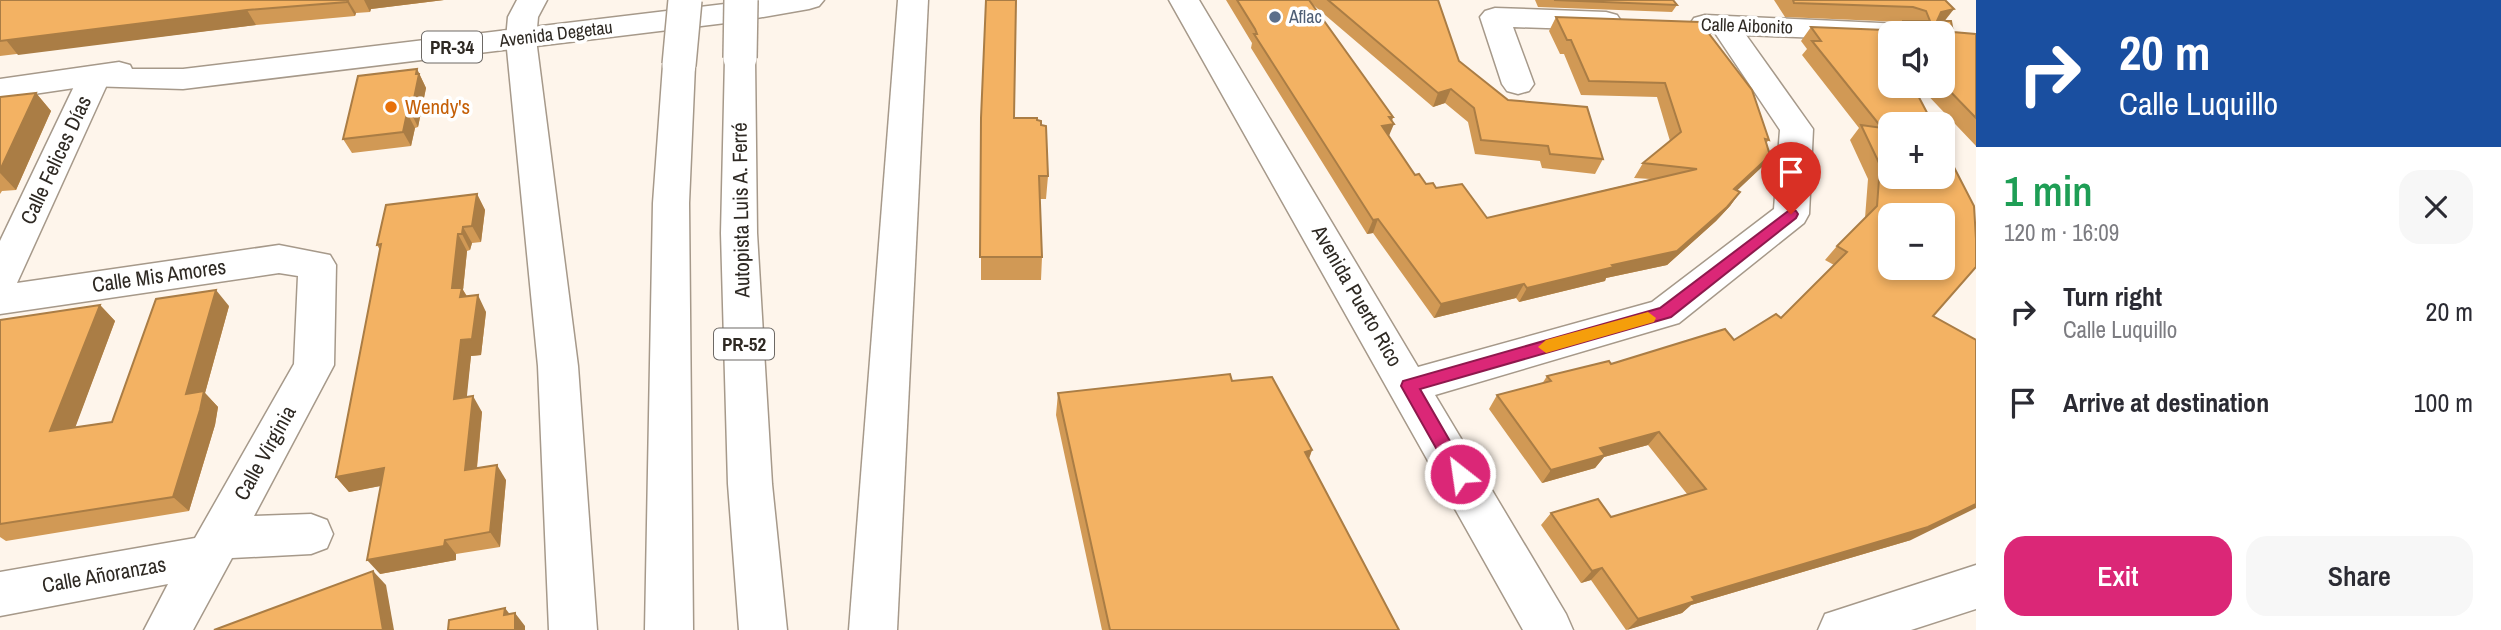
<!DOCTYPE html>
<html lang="en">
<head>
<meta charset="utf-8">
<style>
	:root { --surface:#fff; --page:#f7f7f7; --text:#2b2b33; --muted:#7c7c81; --accent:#db2777 }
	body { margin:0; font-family:"Archivo Narrow",sans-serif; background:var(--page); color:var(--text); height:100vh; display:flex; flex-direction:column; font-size:26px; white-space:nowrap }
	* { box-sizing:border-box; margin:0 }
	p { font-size:23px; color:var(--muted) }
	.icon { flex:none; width:38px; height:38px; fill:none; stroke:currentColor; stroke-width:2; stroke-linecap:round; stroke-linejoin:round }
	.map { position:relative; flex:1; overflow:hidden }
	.panel { display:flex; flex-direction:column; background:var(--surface); width:525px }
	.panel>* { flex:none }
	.guide { background:#1a4fa0; color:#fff; overflow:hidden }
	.controls { position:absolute; left:1878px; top:21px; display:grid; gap:14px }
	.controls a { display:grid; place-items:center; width:77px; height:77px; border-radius:14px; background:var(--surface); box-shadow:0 4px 10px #0003; font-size:35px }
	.pin { position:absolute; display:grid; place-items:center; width:60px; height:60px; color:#fff; margin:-72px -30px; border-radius:50% 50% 50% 0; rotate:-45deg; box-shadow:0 0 7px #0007 }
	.pin .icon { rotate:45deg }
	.me { position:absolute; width:77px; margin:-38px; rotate:330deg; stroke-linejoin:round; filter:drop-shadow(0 0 5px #0008) }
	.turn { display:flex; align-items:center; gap:24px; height:147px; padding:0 28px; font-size:32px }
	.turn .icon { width:91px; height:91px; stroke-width:2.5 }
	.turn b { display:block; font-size:49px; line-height:60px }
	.round { display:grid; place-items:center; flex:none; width:74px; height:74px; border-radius:21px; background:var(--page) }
	.headline { display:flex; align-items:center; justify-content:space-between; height:119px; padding:0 28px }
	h1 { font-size:42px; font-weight:600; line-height:52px; color:#1e9e55 }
	.action { display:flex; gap:14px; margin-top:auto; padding:14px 28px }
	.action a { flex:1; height:80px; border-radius:21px; background:var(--accent); color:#fff; font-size:28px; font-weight:600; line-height:80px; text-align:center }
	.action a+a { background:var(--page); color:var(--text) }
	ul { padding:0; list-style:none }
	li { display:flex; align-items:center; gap:21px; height:91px; padding:0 28px }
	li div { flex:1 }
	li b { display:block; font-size:26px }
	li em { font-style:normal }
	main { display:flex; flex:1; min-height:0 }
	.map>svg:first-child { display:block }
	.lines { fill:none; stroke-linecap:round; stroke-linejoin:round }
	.minor-casing { stroke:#a6998a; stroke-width:3 }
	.major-casing { stroke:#a6998a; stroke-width:3 }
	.highway-casing { stroke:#a6998a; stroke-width:3 }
	.minor { fill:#fff; fill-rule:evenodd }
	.major { fill:#fff; fill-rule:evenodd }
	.highway { fill:#fff; fill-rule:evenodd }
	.highway-bridge-casing { stroke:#a6998a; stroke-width:36; stroke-linecap:butt }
	.highway-bridge { stroke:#fff; stroke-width:33 }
	.wall { fill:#d19955 }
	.shaded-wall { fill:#aa7d45 }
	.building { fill:#f3b263; stroke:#aa7d45; stroke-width:2; fill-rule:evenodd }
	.route { fill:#db2777; stroke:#8e194d; stroke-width:2 }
	.slow { fill:#f59e0b }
	.service-dot { fill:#5c6f8a; stroke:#fff; stroke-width:2.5 }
	.food-dot { fill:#e8710a; stroke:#fff; stroke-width:2.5 }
	.labels { text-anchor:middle; stroke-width:7; stroke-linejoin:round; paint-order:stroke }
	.far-service-label { font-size:18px; fill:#4e5e75; stroke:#fff; text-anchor:start }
	.far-street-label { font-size:18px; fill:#2e2923; stroke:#fff }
	.shield { fill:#fff; stroke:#6d6965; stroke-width:2 }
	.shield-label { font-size:19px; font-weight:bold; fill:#2e2923 }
	.food-label { font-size:21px; fill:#c56008; stroke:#fff; text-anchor:start }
	.street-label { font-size:21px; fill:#2e2923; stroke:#fff }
</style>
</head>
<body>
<main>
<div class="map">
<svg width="1976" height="630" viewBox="0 0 1976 630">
	<rect width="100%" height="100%" fill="#fef5eb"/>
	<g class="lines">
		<g class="minor-casing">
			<g id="minor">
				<path d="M1169,0H1199L1418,367L1652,302L1774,209L1780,130L1715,33L1694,30L1690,24L1694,18L1705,15L1902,24L1913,27L1917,33H1890V41L1746,35L1813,129L1809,214L1804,223L1679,323L1435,395L1566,614L1573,630H1523Z"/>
				<path d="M1495,8L1606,12L1617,15L1621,21L1617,27L1606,30L1513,27L1534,84L1529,91L1518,94L1507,91L1502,84L1480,17L1485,11Z"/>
				<path d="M94,68L105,71L110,78L17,283L279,245L330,255L336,265L334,365L254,516L311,514L327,520L333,534L327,548L311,554L232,558L193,630H144L168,584L0,616V572L195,538L294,364L298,276L279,273L0,314V241L78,78L83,71Z"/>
				<path d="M1976,565V609L1911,630H1818L1825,614Z"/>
			</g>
		</g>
		<g class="major-casing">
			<path id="major" d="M758,0H824L819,6L809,9L734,22L183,89L88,86L0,99V79L119,62L130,65L132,69H183Z"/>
		</g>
		<g class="highway-casing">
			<g id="highway">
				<path d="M517,0H547L538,17L536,39L578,366L597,630H549L538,366L506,39L508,17Z"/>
				<path d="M898,0H928L897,630H849Z"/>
				<path d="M740,49L751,51L755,58L757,233L772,484L787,630H739L728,484L721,233L725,58L729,51Z"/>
				<path d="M679,55L690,58L695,65L689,203L693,630H645L653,203L663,65L668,58Z"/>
			</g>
		</g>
		<use href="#minor" class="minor"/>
		<use href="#major" class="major"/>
		<use href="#highway" class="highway"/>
		<g class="highway-bridge-casing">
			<g id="highway-bridge">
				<path d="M740,58L741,0"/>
				<path d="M679,65L685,0"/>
			</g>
		</g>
		<use href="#highway-bridge" class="highway-bridge"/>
	</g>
	<g class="wall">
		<path d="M0,0H444L371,9L370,12L356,13L355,16L256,25L0,56Z"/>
		<path d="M1226,0H1438L1459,61L1508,100L1603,159L1595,174L1542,168L1540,161L1475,154L1468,122L1445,103L1433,107L1311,3L1393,117L1389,136L1415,175L1426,184L1436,188L1487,218L1651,179L1634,178L1643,163L1670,141L1657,97L1581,95L1564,54H1560L1549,31L1556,17L1769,140L1766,143L1764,165L1737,190L1740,192L1730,206L1716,221L1667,265L1606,278L1605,281L1519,302L1516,298L1434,318L1373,233L1367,234L1251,48L1252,43Z"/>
		<path d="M1535,0H1673L1677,5L1672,12L1538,7Z"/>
		<path d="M1774,0H1945V21L1953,32L1976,34V146L1919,86H1942V33H1890V86L1933,316L1911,540L1691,605L1682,613L1626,630L1591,580L1581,583L1541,525L1551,513L1611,517L1687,494L1648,445L1604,457L1595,468L1542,483L1489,409L1497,395L1542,384L1547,376L1734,340L1781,318L1834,265L1825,260L1837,246L1865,218L1868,179L1850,140L1859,128L1802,55L1807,49L1801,41L1811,27L1887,34L1891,30H1897L1903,22L1785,17Z"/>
		<path d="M417,69L426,88L418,127L415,128L411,146L352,153L343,139Z"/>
		<path d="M36,93L51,111L16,190L2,191L0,194V97Z"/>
		<path d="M981,118L1048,176L1046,199H1040L1042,257L1041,280H981Z"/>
		<path d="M477,194L485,210L481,242L472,243L470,250L467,251L463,290L467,296L486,312L481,355L471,356L466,397L482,412L477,469L506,480L500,547L456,554V560L380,574V486L349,492L336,477L380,250L377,245Z"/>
		<path d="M100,305L115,321L75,427L112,422L229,306L205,393L218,407L215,425L189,511L6,541L0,537V320Z"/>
		<path d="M1232,381L1312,450L1309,459L1399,630H1102L1056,415L1058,393Z"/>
	</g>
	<g class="shaded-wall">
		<path d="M348,0L356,13L355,16L347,2Z"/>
		<path d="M364,0H444L371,9L370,12Z"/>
		<path d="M1954,9L1943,23L1930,26L1941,12Z"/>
		<path d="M247,10L256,25L18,55L6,40Z"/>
		<path d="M417,69L426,88L418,127L411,113Z"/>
		<path d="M1451,89L1445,103L1433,107L1438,93Z"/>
		<path d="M36,93L51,111L16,190L0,173V170Z"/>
		<path d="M407,113L415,128L411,146L403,132Z"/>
		<path d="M1389,117H1393L1390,124H1394L1388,138L1382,126Z"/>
		<path d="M1775,151L1764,165L1724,203L1734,189Z"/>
		<path d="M1740,192L1730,206L1716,221L1667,265L1606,278L1605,281L1519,302L1527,288L1612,265Z"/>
		<path d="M477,194L485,210L481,242L472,226Z"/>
		<path d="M1378,219L1373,233L1367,234L1373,220Z"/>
		<path d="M463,227L472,243L470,250L462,234Z"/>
		<path d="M458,234L467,251L463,290L471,304L469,313L452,288Z"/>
		<path d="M1524,284L1516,298L1434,318L1441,304Z"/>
		<path d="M216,290L229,306L205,393L218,407L215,425L189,511L173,497L186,394Z"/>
		<path d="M478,295L486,312L481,355L471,356L465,415L454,399L461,340Z"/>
		<path d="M100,305L115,321L68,447L50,431Z"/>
		<path d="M473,396L482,412L475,485L465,470Z"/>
		<path d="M1659,432L1648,445L1604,457L1595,468L1542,483L1551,470L1600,448Z"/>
		<path d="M1312,450L1304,471L1305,452Z"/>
		<path d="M497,465L506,480L500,547L490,532Z"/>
		<path d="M384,468L396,483L349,492L336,477Z"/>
		<path d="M1976,504V508L1911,540L1691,605L1682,613L1627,630L1638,619L1692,597Z"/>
		<path d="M445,540L456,554V560L380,574L367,560Z"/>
		<path d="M1602,568L1591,580L1581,583L1592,571Z"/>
		<path d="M373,571L386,585L394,630H383Z"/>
		<path d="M505,608L515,621V613L525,626V630H515L504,615Z"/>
	</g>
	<g class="building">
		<path d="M0,0H348L347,2L247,10L0,41Z"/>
		<path d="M986,0H1016L1014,118H1037V120L1041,121V125L1046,126L1048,176H1039L1042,257H980L981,118Z"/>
		<path d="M1237,0H1309L1393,117H1389L1394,124L1382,126L1415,175L1419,174L1426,184L1433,183L1436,188L1462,184L1487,218L1697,169L1643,163L1681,132L1665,83L1589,81L1571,40H1567L1556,17L1700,22L1752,90L1769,140L1765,139L1769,152L1775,151L1734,189L1740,192L1727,207L1677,251L1612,265L1614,267L1527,288L1524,284L1441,304L1378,219L1373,220L1254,34H1257L1255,29Z"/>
		<path d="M1328,0H1438L1459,61L1508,100L1587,107L1603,159L1550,154L1548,146L1481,140L1474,108L1451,89L1438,93Z"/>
		<path d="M1554,0H1673L1677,5Z"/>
		<path d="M1793,0H1945L1954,9L1941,12L1937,21H1951L1953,32L1976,34V118L1942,83V33H1894L1891,30H1903V21H1930L1926,11L1913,7L1794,3Z"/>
		<path d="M1811,27L1885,30L1890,40V86H1913L1933,124H1890V177H1942V144L1974,206L1976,239V267L1933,316L1976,340V504L1928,527L1692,597L1695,601L1638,619L1602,568L1592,571L1551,513L1598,499L1611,517L1706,489L1659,432L1600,448L1605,455L1551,470L1497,395L1551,381L1547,376L1609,361L1611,364L1725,329L1734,340L1776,314L1781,318L1847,252L1837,246L1877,206L1880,165L1861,125L1882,128L1812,41H1821ZM1890,215H1942V268H1890Z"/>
		<path d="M417,69L416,74H419L411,113H407L403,132L343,139L358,76Z"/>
		<path d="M36,93L0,170V97Z"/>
		<path d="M477,194L472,226L463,227L462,234H458L452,288H462L460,297L478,295L472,339L461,340L454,399L473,396L465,470L497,465L490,532L445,540L444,546L367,560L384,468L336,477L381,244L377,245L386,205Z"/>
		<path d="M216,290L186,394L204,391L200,410L173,497L0,524V320L100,305L50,431L112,422L156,299Z"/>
		<path d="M1230,374L1232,381L1272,377L1312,450L1305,452L1399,630H1110L1058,393Z"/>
		<path d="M373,571L383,630H214Z"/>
		<path d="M505,608L504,615L515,613V630H448L449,620Z"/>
	</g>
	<path class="route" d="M1791,209L1796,211L1798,214L1796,218L1671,317L1420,389L1469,474L1467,480L1460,482L1454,480L1401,386L1403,381L1660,308Z"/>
	<path class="slow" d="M1648,312L1656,318L1654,322L1546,353L1538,347L1546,340Z"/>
	<circle class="service-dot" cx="1275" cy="17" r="7"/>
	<circle class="food-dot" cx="391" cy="107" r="7"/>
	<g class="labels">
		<g class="far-service-label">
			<text x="1289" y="23">Aflac</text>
		</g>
		<g class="far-street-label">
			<text transform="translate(1747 26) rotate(2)" y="6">Calle Aibonito</text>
			<text transform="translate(556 34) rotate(-7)" y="6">Avenida Degetau</text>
		</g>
		<g class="shield">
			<rect x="422" y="31.5" width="60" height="31" rx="5"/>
			<rect x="714" y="328.5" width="60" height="31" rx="5"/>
		</g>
		<g class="shield-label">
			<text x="452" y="54">PR-34</text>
			<text x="744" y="351">PR-52</text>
		</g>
		<g class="food-label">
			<text x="405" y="114">Wendy's</text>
		</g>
		<g class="street-label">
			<text transform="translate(56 160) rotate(-65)" y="7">Calle Felices Días</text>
			<text transform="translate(741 210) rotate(-91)" y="7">Autopista Luis A. Ferré</text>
			<text transform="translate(159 276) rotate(-8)" y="7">Calle Mis Amores</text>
			<text transform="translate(1357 296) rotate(60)" y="7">Avenida Puerto Rico</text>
			<text transform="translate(265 453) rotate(-61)" y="7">Calle Virginia</text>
			<text transform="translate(104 575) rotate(-10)" y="7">Calle Añoranzas</text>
		</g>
	</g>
</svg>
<div class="controls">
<a><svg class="icon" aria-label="sound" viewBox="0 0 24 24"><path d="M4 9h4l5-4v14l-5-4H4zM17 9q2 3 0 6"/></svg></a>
<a>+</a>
<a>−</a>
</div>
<div class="pin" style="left:1791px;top:214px;background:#d93025"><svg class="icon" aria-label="arrive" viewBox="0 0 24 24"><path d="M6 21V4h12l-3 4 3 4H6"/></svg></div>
<svg class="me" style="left:1460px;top:474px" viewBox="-20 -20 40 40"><circle r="17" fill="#db2777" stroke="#fff" stroke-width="3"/><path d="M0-11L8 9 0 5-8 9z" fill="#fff"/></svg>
</div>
<section class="panel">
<div class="guide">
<div class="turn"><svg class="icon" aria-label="right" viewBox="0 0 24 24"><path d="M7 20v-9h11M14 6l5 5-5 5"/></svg><div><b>20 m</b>Calle Luquillo</div></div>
</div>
<div class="headline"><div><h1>1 min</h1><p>120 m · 16:09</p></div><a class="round"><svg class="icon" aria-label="close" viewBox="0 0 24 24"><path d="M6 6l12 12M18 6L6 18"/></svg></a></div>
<ul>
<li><svg class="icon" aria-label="right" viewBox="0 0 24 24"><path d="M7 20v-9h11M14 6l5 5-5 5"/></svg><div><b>Turn right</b><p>Calle Luquillo</p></div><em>20 m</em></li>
<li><svg class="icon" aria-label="arrive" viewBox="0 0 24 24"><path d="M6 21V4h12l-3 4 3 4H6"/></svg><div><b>Arrive at destination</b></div><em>100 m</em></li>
</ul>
<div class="action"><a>Exit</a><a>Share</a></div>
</section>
</main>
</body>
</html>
